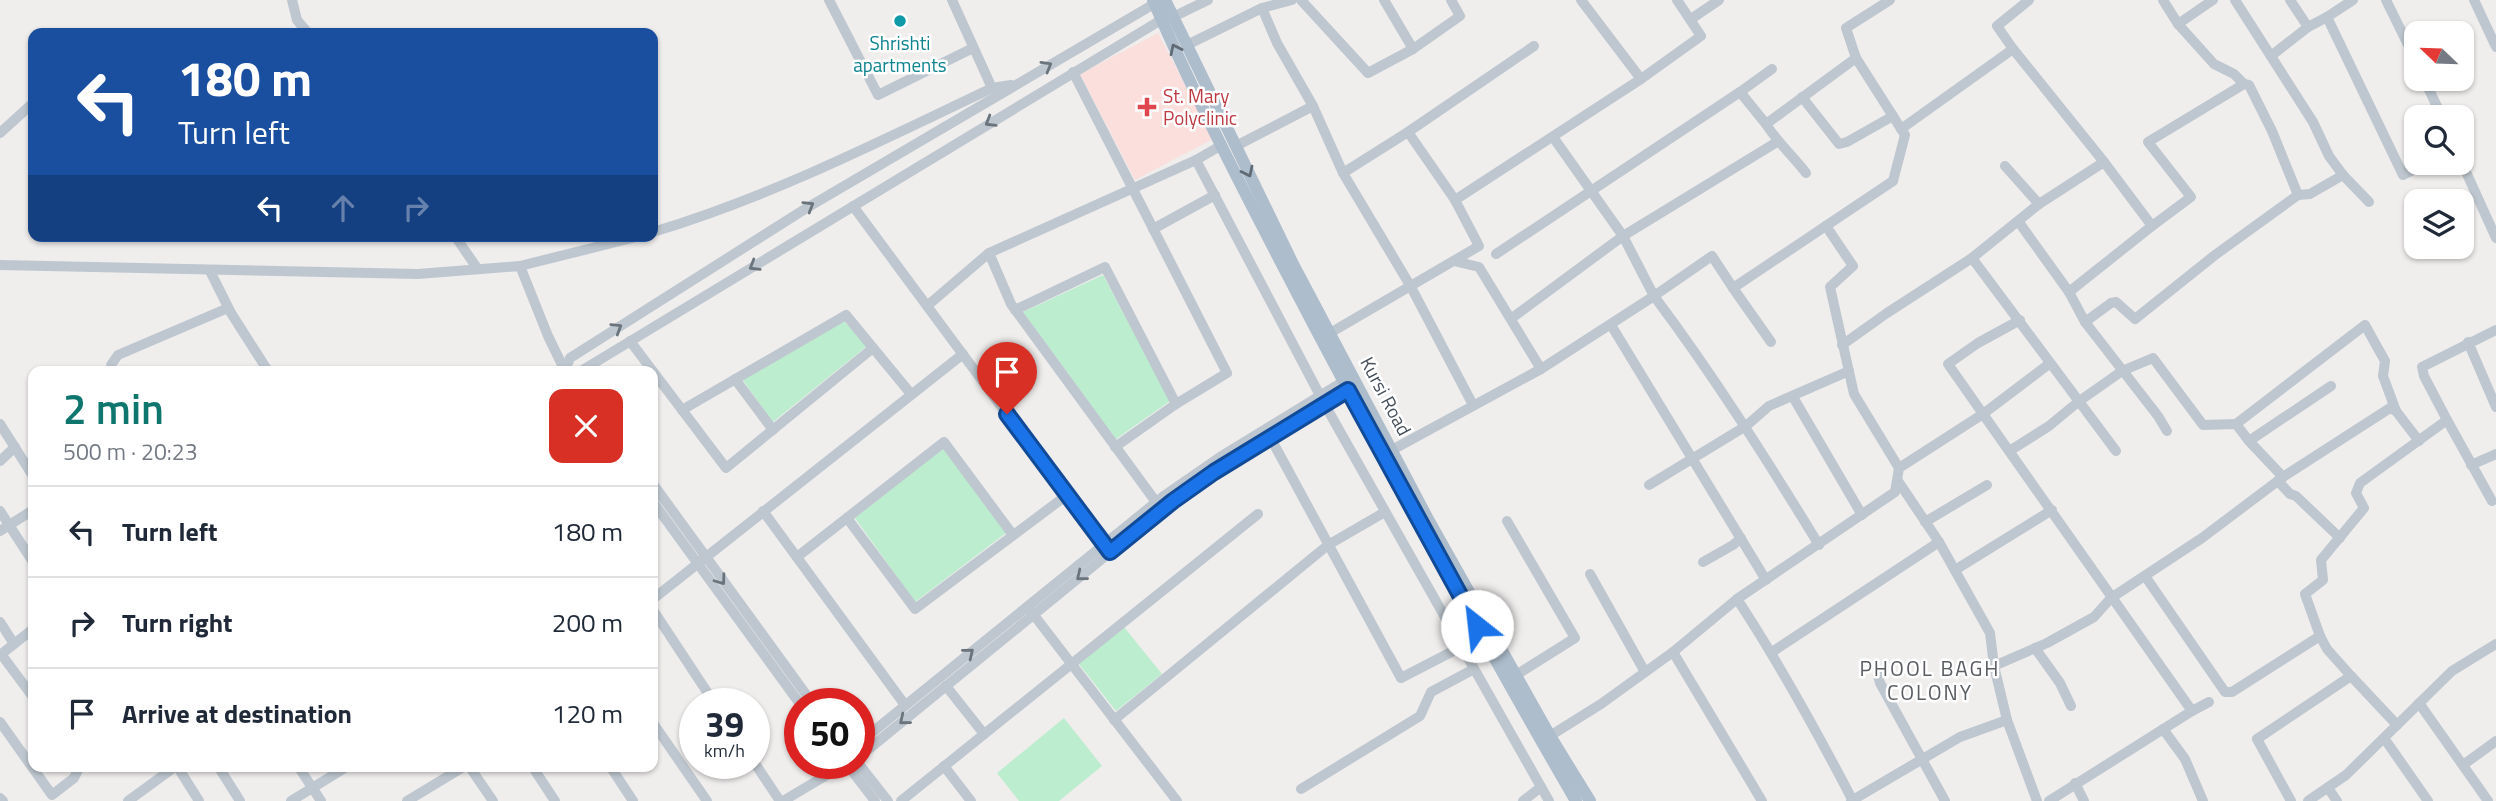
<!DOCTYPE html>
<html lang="en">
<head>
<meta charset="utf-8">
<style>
	:root { --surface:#fff; --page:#f2f2f3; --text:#1f2937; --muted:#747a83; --line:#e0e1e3; --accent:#0f766e }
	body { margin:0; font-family:"Titillium Web",sans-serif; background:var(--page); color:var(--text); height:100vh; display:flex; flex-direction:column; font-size:26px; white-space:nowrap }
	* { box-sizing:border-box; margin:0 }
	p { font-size:23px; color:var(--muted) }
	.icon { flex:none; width:38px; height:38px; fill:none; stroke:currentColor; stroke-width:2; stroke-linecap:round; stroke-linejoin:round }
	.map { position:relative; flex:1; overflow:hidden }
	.panel { position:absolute; left:28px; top:366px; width:630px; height:406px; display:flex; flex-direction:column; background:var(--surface); border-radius:14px; box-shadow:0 2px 5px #0004 }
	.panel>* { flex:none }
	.hud { position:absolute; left:28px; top:28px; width:630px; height:214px; border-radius:14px; box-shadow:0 2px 5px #0004; background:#1a4fa0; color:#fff; overflow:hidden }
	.needle { width:46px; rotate:293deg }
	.buttons { position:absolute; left:2404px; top:21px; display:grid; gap:14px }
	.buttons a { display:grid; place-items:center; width:70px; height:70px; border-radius:14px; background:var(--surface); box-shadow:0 2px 5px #0004; font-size:35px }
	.speed { position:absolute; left:679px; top:688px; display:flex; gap:14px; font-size:35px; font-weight:700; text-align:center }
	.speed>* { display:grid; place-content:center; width:91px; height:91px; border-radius:50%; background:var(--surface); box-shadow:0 2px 5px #0004; line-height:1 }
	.speed small { font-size:18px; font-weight:400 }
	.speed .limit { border:10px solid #d22; background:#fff; color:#111 }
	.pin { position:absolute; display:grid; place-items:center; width:60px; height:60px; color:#fff; margin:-72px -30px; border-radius:50% 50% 50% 0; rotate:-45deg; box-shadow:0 0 7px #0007 }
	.pin .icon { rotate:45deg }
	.me { position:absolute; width:77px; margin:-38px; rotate:331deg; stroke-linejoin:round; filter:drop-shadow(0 0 5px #0008) }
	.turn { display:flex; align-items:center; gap:24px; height:147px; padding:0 35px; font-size:32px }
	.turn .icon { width:91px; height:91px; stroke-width:2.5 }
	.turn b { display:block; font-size:49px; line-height:60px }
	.lanes { display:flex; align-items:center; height:66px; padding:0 35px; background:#0003; justify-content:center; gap:35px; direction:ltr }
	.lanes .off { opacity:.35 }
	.round { display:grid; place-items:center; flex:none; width:74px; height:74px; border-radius:14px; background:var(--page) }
	.head { display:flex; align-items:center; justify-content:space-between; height:119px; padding:0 35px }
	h1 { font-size:42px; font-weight:600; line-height:52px; color:var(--accent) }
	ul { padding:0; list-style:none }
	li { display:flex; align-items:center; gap:21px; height:91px; padding:0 35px; border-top:2px solid var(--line) }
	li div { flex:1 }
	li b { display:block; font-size:26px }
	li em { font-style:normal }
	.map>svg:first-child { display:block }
	.medical { fill:#fadfdc }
	.green { fill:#bbedce }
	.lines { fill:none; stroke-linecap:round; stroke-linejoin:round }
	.minor { stroke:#bec7cf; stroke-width:10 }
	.major { stroke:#adbdcc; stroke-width:12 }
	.oneway { stroke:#606b76 }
	.oneway2 { stroke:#6a747d }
	.route-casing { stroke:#114b97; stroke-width:18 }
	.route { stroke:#1a73e8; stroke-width:12 }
	.culture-dot { fill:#0f9aa8; stroke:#fff; stroke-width:2.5 }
	.health-dot { fill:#e0444e; stroke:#fff; stroke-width:2.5 }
	.labels { text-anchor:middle; stroke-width:5; stroke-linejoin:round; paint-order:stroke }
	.culture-label { font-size:19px; fill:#0d838f; stroke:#fff }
	.health-label { font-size:19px; fill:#be3a42; stroke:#fff; text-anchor:start }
	.street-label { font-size:19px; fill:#46505a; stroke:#fff }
	.neighbourhood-label { font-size:21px; letter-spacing:2px; fill:#5a5d62; stroke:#fff }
</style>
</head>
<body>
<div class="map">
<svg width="2496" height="801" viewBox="0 0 2496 801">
	<rect width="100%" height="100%" fill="#f0eded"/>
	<path class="medical" d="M1158,33L1213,139L1135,180L1080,74Z"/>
	<g class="green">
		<path d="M1103,275L1170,401L1116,439L1023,312Z"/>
		<path d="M844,321L867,346L773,422L742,379Z"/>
		<path d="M943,448L1006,533L915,602L855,518Z"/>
		<path d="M1124,627L1162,674L1116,711L1079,664Z"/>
		<path d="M1064,718L1102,766L1059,801H1019L997,773Z"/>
	</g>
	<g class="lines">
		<g class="minor">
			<path d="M292,0L297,20L308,33"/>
			<path d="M829,0L878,95L973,48"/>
			<path d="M952,0L992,88"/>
			<path d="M1301,0L1368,73L1413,49L1460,16L1451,0"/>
			<path d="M1384,0L1413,49"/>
			<path d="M1581,0L1641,79"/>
			<path d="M2029,0L1997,26L2013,49L2104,162"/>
			<path d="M2163,0L2178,24"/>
			<path d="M2213,0L2178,24L2214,64L2234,74L2244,84"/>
			<path d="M2235,0L2313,122L2329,156L2343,175L2369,202"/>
			<path d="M2290,0L2308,27L2327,17"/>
			<path d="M2353,0L2327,17L2403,175L2428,163"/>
			<path d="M2386,0L2417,63"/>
			<path d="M2474,0L2496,47"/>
			<path d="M1262,8L1277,43L1313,106"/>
			<path d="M1173,17L1208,0"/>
			<path d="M1691,19L1719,0"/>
			<path d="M1187,45L1262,8L1292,0"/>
			<path d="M2271,56L2308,27"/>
			<path d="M1856,58L1846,28L1890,0"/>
			<path d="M1073,72L1227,373L1176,404L1115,447"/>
			<path d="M2424,79L2442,117"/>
			<path d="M1740,92L1772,69"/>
			<path d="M1802,97L1839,144L1847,142L1893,116"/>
			<path d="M1766,124C1777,142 1793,156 1806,173"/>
			<path d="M1901,129L2013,49"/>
			<path d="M1408,132L1534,46"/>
			<path d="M0,133L33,103"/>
			<path d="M1236,146L1313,106L1343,173L1408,132L1455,200L1479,246L1330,333"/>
			<path d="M1196,160L1325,405L1549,801"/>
			<path d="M2462,163L2496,238"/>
			<path d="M2005,166L2039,204"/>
			<path d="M1343,173L1411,287L1473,405"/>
			<path d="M2298,195L2310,194L2343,175"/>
			<path d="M1455,200L1641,79L1701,36L1677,0"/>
			<path d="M853,206L1107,549"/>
			<path d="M1826,226L1853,266L1830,287L1854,394L1899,468"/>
			<path d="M1153,229L1215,195"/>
			<path d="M653,232C770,197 881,141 992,88L1011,85"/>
			<path d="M455,236L477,268"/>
			<path d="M989,253L1011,304L1156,502"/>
			<path d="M1496,254L1740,92L1766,124L1856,58L1905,135L1893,181L1733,288L1712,256L1654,296C1714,376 1767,460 1819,545"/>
			<path d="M1972,258L2116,451"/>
			<path d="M1454,261L1479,267L1541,369"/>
			<path d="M0,265L418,274L520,266L548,336L565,371"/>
			<path d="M520,266L640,236"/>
			<path d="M210,271L231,313L268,371"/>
			<path d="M1733,288L1771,342"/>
			<path d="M2069,292L2085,322L2158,416L2167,431"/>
			<path d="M927,306L989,253L1196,160L1222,145"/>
			<path d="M1015,310L1105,267L1176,404"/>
			<path d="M1512,318L1623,236L1777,142"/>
			<path d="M2020,320L1978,343L1948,364L1983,414L2049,364"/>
			<path d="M2085,322L2111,303L2116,302L2135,319L2215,255L2298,195L2272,131L2249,85L2244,84L2148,142L2191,197L2152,226"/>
			<path d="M1611,325L1766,580"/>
			<path d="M630,341L726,468L873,348"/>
			<path d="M2468,342L2496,407"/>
			<path d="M1842,345L1887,313L1972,258L2039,204L2104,162L2152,226L2069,292L2018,221"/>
			<path d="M565,370L570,358L805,209L1154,4L1161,5"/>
			<path d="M113,371L111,365L118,355L228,308"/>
			<path d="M581,371L1161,20L1164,13"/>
			<path d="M735,379L773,430"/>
			<path d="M1793,397L1862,515"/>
			<path d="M682,410L846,315L911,394"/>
			<path d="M2447,420L2424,376L2422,367L2496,330"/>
			<path d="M0,424L33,476"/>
			<path d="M2236,424L2365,325L2385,361L2383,376L2396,411"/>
			<path d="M1270,437L1401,678L1461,647"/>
			<path d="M1392,450L1541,369L1654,296L1623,236L1553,137"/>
			<path d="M2011,450L2049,426L2078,402L2122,371L2153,358L2203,425L2236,424L2249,441"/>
			<path d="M0,461L15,447"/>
			<path d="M2471,465L2496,454"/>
			<path d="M2283,477L2390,408L2396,411L2419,441"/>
			<path d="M1898,481L1939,542L1990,633L1994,666L2007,720L2037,801"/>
			<path d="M2278,481L2290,494L2296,496L2340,538"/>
			<path d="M653,484L813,704"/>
			<path d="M1649,485L1746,426L1769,406L1849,371"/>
			<path d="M653,502L800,704"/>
			<path d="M0,511L33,562"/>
			<path d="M763,511L905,705"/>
			<path d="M847,518L915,609L1067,495"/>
			<path d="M1507,521L1575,638L1516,675"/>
			<path d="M1925,522L1987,485"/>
			<path d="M0,531L33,510"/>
			<path d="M797,557L944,442L1013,535"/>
			<path d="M1703,562L1733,545L1741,538"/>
			<path d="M1955,570L2052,510"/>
			<path d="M1590,574L1645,672"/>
			<path d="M2145,576L2225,692H2232L2320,636L2327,649L2351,676L2257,739L2291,801"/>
			<path d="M653,599L963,354"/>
			<path d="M1737,599C1780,664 1817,732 1853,801"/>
			<path d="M653,610L715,704"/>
			<path d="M1030,610L1177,801"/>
			<path d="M0,622L14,644"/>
			<path d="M2320,636L2305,594L2323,580L2321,560L2364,508L2356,493L2360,483L2447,420L2492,501"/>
			<path d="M2035,648L2060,683L2071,706"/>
			<path d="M1673,652L1762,801"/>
			<path d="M1772,652L1939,542"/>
			<path d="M1,654L33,697"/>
			<path d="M0,655L33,629"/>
			<path d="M1994,666L2047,643L2094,617L2111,598L2202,538L2283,477L2249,441L2331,386"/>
			<path d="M1878,675L1880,683L1945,801"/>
			<path d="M2351,676L2397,725"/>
			<path d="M946,686L984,734"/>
			<path d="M2419,703L2488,801"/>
			<path d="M2192,711L2209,702"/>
			<path d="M1114,720L1328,545L1385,512"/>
			<path d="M0,722L52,795L74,778L80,766"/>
			<path d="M653,723L707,801"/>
			<path d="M2163,729L2185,759L2203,801"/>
			<path d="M2384,738L2428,801"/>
			<path d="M1545,739L1601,704L1673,652L1737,599L1895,492L1899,468L1983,414L2192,711L2049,801"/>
			<path d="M859,743L1165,495L1220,457L1349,378"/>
			<path d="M859,757L1173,501L1214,472L1354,386"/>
			<path d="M754,762L780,801"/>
			<path d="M846,763L875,801"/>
			<path d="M858,763L888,801"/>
			<path d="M2463,765L2496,741"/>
			<path d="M177,766L199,801"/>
			<path d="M218,766L240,801"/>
			<path d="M298,766L321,801"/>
			<path d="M469,766L493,801"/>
			<path d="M532,766L555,801"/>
			<path d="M610,766L633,801"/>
			<path d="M944,766L971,801"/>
			<path d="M2075,783L2084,801"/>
			<path d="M2328,788L2337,801"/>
			<path d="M1301,789L1420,716L1431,692L1474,669"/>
			<path d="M0,798L3,801"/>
			<path d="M128,801L176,766"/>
			<path d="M291,801L348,766"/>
			<path d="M407,801L465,766"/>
			<path d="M783,801L847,763"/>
			<path d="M901,801L1258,514"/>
			<path d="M1523,801L1541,787"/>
			<path d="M1851,801L1960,737L2007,720"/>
			<path d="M2308,801L2346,775L2452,671L2496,644"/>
		</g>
		<g class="major">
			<path d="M1153,0C1203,115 1262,226 1320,337C1403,493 1487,648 1576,801"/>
			<path d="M1165,0L1293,264L1429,521L1550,736L1590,801"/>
		</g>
	</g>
	<defs><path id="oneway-chevron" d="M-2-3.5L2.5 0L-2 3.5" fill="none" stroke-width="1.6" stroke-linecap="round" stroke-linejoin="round" transform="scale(1.75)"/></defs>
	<g class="oneway">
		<use href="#oneway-chevron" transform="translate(1175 49) rotate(-116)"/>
		<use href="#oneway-chevron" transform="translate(1248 172) rotate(64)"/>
	</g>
	<g class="oneway2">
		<use href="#oneway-chevron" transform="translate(1047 66) rotate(-30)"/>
		<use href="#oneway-chevron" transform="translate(990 122) rotate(149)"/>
		<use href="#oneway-chevron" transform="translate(809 206) rotate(-31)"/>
		<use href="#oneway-chevron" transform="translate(754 266) rotate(149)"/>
		<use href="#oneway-chevron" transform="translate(617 328) rotate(-32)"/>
		<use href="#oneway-chevron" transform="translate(1081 576) rotate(141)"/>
		<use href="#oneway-chevron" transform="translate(721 580) rotate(54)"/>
		<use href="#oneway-chevron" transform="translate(969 653) rotate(-39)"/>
		<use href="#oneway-chevron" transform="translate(904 720) rotate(141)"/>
	</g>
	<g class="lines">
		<g class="route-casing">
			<path id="route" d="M1007,414L1110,552L1173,501L1214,472L1348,390L1477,626"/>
		</g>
		<use href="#route" class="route"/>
	</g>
	<circle class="culture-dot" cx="900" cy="21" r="7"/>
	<path class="health-dot" d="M1143.5 96.5h7v7h7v7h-7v7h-7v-7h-7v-7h7z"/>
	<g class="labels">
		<g class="culture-label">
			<text x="900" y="50">Shrishti<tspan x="900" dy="22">apartments</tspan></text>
		</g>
		<g class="health-label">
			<text x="1163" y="103">St. Mary<tspan x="1163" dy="22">Polyclinic</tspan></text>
		</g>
		<g class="street-label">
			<text transform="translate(1386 396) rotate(62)" y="7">Kursi Road</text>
		</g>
		<g class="neighbourhood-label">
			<text x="1930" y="676">PHOOL BAGH<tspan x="1930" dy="24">COLONY</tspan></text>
		</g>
	</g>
</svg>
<div class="buttons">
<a><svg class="needle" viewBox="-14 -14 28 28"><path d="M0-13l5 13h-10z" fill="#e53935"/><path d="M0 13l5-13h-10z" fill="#747a83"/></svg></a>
<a><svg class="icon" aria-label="search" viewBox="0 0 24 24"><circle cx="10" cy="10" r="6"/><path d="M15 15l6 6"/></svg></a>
<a><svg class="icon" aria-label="layers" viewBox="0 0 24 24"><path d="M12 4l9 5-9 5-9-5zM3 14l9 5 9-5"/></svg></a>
</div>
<div class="speed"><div>39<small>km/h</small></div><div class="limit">50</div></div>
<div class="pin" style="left:1007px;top:414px;background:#d93025"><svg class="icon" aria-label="arrive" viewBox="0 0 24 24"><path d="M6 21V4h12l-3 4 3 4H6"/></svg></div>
<svg class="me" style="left:1477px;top:626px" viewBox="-20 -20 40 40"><circle r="19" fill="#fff"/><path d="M0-13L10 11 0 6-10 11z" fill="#1a73e8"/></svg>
<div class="hud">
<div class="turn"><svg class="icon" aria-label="left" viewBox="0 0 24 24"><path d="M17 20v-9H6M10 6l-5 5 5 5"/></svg><div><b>180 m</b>Turn left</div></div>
<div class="lanes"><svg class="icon" aria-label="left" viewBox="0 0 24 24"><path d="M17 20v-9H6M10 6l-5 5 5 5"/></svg><svg class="icon off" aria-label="ahead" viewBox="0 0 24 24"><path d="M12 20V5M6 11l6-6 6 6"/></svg><svg class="icon off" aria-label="right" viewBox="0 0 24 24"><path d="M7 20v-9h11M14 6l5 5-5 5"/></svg></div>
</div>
<section class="panel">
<div class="head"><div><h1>2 min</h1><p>500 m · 20:23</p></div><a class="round" style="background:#d93025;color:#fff"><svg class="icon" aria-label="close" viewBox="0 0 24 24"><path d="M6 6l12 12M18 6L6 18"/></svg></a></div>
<ul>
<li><svg class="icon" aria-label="left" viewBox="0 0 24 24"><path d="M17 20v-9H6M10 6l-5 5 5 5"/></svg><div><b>Turn left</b></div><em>180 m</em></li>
<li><svg class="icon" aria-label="right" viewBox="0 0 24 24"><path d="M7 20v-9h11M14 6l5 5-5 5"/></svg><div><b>Turn right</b></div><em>200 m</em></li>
<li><svg class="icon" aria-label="arrive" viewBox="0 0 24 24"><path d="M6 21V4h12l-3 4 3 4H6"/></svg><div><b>Arrive at destination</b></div><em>120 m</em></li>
</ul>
</section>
</div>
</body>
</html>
